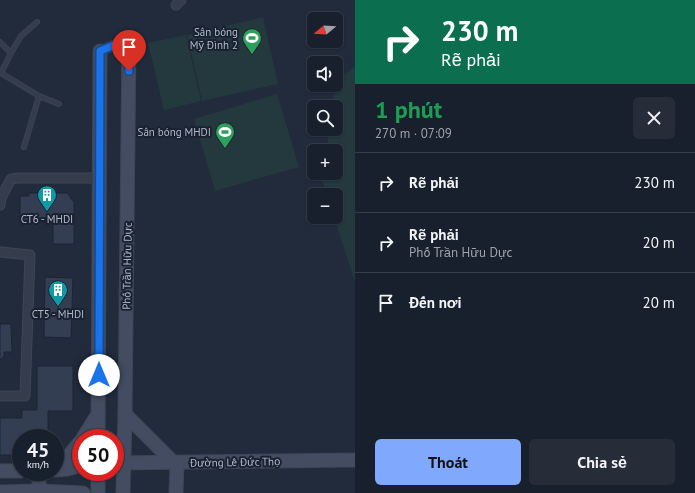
<!DOCTYPE html>
<html lang="vi">
<head>
<meta charset="utf-8">
<style>
	:root { --surface:#19202d; --page:#262d39; --text:#f1f3f6; --muted:#9fa3aa; --line:#373e49; --accent:#80a8fd }
	body { margin:0; font-family:"PT Sans",sans-serif; background:var(--page); color:var(--text); height:100vh; display:flex; flex-direction:column; font-size:15px; white-space:nowrap }
	* { box-sizing:border-box; margin:0 }
	p { font-size:13px; color:var(--muted) }
	.icon { flex:none; width:22px; height:22px; fill:none; stroke:currentColor; stroke-width:2; stroke-linecap:round; stroke-linejoin:round }
	.map { position:relative; flex:1; overflow:hidden }
	.sheet { display:flex; flex-direction:column; background:var(--surface); width:340px }
	.sheet>* { flex:none }
	.banner { background:#0b6e4f; color:#fff; overflow:hidden }
	.needle { width:26px; rotate:252deg }
	.controls { position:absolute; left:307px; top:12px; display:grid; gap:8px }
	.controls a { display:grid; place-items:center; width:36px; height:36px; border-radius:6px; background:var(--surface); box-shadow:0 1px 3px #0004,0 0 0 1px var(--line); font-size:20px }
	.speed { position:absolute; left:12px; top:429px; display:flex; gap:8px; font-size:20px; font-weight:700; text-align:center }
	.speed>* { display:grid; place-content:center; width:52px; height:52px; border-radius:50%; background:var(--surface); box-shadow:0 1px 3px #0004,0 0 0 1px var(--line); line-height:1 }
	.speed small { font-size:10px; font-weight:400 }
	.speed .limit { border:6px solid #d22; background:#fff; color:#111 }
	.pin { position:absolute; display:grid; place-items:center; width:34px; height:34px; color:#fff; margin:-41px -17px; border-radius:50% 50% 50% 0; rotate:-45deg; box-shadow:0 0 4px #0007 }
	.pin .icon { rotate:45deg }
	.me { position:absolute; width:44px; margin:-22px; rotate:0deg; stroke-linejoin:round; filter:drop-shadow(0 0 3px #0008) }
	.turn { display:flex; align-items:center; gap:14px; height:84px; padding:0 20px; font-size:18px }
	.turn .icon { width:52px; height:52px; stroke-width:2.5 }
	.turn b { display:block; font-size:28px; line-height:34px }
	.round { display:grid; place-items:center; flex:none; width:42px; height:42px; border-radius:6px; background:var(--page) }
	.head { display:flex; align-items:center; justify-content:space-between; height:68px; padding:0 20px }
	h1 { font-size:24px; font-weight:700; line-height:30px; color:#1e9e55 }
	.primary-button { display:flex; gap:8px; margin-top:auto; padding:8px 20px }
	.primary-button a { flex:1; height:46px; border-radius:6px; background:var(--accent); color:#111; font-size:16px; font-weight:700; line-height:46px; text-align:center }
	.primary-button a+a { background:var(--page); color:var(--text) }
	ul { padding:0; list-style:none }
	li { display:flex; align-items:center; gap:12px; height:60px; padding:0 20px; border-top:1px solid var(--line) }
	li div { flex:1 }
	li b { display:block; font-size:15px }
	li em { font-style:normal }
	main { display:flex; flex:1; min-height:0 }
	.map>svg:first-child { display:block }
	.green { fill:#23393d }
	.building { fill:#333e53; stroke:#1c2433 }
	.lines { fill:none; stroke-linecap:round; stroke-linejoin:round }
	.lane-casing { stroke:#3e4655; stroke-width:6 }
	.street-casing { stroke:#3e4655; stroke-width:11 }
	.secondary-casing { stroke:#3e4655; stroke-width:15 }
	.lane { stroke:#353d4d; stroke-width:4.5 }
	.street { stroke:#353d4d; stroke-width:9 }
	.secondary { stroke:#434c60; stroke-width:13 }
	.route-casing { stroke:#114b97; stroke-width:10 }
	.route { stroke:#1a73e8; stroke-width:7 }
	.labels { text-anchor:middle; stroke-width:4; stroke-linejoin:round; paint-order:stroke }
	.poi-label { font-size:11px; fill:#b0b8c8; stroke:#1a2231; text-anchor:end }
	.street-label { font-size:11px; fill:#b0b8c8; stroke:#1a2231 }
</style>
</head>
<body>
<main>
<div class="map">
<svg width="355" height="493" viewBox="0 0 355 493">
	<rect width="100%" height="100%" fill="#212b3c"/>
	<g class="green">
		<path d="M263,17L278,84L202,101L187,35Z"/>
		<path d="M186,35L201,101L164,110L148,43Z"/>
		<path d="M355,66V282L334,217H336V195H327L320,173H336V151H327L329,129H336V107H332C335,87 340,79 355,66Z"/>
		<path d="M277,94L299,167L215,191L194,119Z"/>
	</g>
	<g class="building">
		<path d="M29,193H67L74,202V244H53V222H20V196H29Z"/>
		<path d="M45,277L73,278L71,338L44,337Z"/>
		<path d="M0,324H11L12,352H4V356L0,360Z"/>
		<path d="M37,366H73V411H48V438H21V455H0V418H22V410H37Z"/>
	</g>
	<g class="lines">
		<g class="lane-casing">
			<g id="lane">
				<path d="M0,42L11,53L1,73L39,96L59,104"/>
				<path d="M11,53L21,36L37,22"/>
				<path d="M24,147L39,96"/>
			</g>
		</g>
		<g class="street-casing">
			<g id="street">
				<path d="M176,5L181,0"/>
				<path d="M100,51L129,39"/>
				<path d="M0,205L1,198L11,179L18,178H99"/>
				<path d="M0,252L30,255L25,396H0"/>
			</g>
		</g>
		<g class="secondary-casing">
			<g id="secondary">
				<path d="M125,414L174,463"/>
				<path d="M83,438L98,414"/>
				<path d="M98,438L100,51"/>
				<path d="M115,463L355,460"/>
				<path d="M55,468L65,460L81,441"/>
				<path d="M55,470L67,469L81,465"/>
				<path d="M0,471H21"/>
				<path d="M98,472V493"/>
				<path d="M39,491V472"/>
				<path d="M0,492L39,491L83,493"/>
				<path d="M123,493L125,414L129,39"/>
				<path d="M176,493L177,463"/>
			</g>
		</g>
		<use href="#lane" class="lane"/>
		<use href="#street" class="street"/>
		<use href="#secondary" class="secondary"/>
	</g>
	<g class="lines">
		<g class="route-casing">
			<path id="route" d="M99,375L100,51L129,39V71"/>
		</g>
		<use href="#route" class="route"/>
	</g>
	<defs>
		<g id="stadium-pin" transform="scale(1)"><path d="M0 17L-7.5 6A9.5 9.5 0 1 1 7.5 6Z" fill="#2e9e5b" stroke="#1a2231"/><path d="M0-5a6.5 5 0 1 0 0 10a6.5 5 0 1 0 0-10ZM-3.5-1.8h7v3.6h-7Z" fill="#fff"/></g>
		<g id="building-pin" transform="scale(1)"><path d="M0 17L-7.5 6A9.5 9.5 0 1 1 7.5 6Z" fill="#0f9aa8" stroke="#1a2231"/><path d="M-4-6H4V6H1V3H-1V6H-4ZM-2.5-4.3h1.7v1.8h-1.7ZM.8-4.3h1.7v1.8H.8ZM-2.5-1h1.7V.8h-1.7ZM.8-1h1.7V.8H.8Z" fill="#fff"/></g>
	</defs>
	<g fill-rule="evenodd">
		<use href="#stadium-pin" x="252" y="38"/>
		<use href="#stadium-pin" x="225" y="132"/>
		<use href="#building-pin" x="47" y="195"/>
		<use href="#building-pin" x="58" y="290"/>
	</g>
	<g class="labels">
		<g class="poi-label">
			<text x="238" y="36">Sân bóng<tspan x="238" dy="13">Mỹ Đình 2</tspan></text>
			<text x="211" y="136">Sân bóng MHDI</text>
			<text x="47" y="223" text-anchor="middle">CT6 - MHDI</text>
			<text x="58" y="318" text-anchor="middle">CT5 - MHDI</text>
		</g>
		<g class="street-label">
			<text transform="translate(127 266) rotate(-89)" y="4">Phố Trần Hữu Dực</text>
			<text transform="translate(235 462) rotate(-1)" y="4">Đường Lê Đức Thọ</text>
		</g>
	</g>
</svg>
<div class="controls">
<a><svg class="needle" viewBox="-14 -14 28 28"><path d="M0-13l5 13h-10z" fill="#e53935"/><path d="M0 13l5-13h-10z" fill="#9fa3aa"/></svg></a>
<a><svg class="icon" aria-label="sound" viewBox="0 0 24 24"><path d="M4 9h4l5-4v14l-5-4H4zM17 9q2 3 0 6"/></svg></a>
<a><svg class="icon" aria-label="search" viewBox="0 0 24 24"><circle cx="10" cy="10" r="6"/><path d="M15 15l6 6"/></svg></a>
<a>+</a>
<a>−</a>
</div>
<div class="speed"><div>45<small>km/h</small></div><div class="limit">50</div></div>
<div class="pin" style="left:129px;top:71px;background:#d93025"><svg class="icon" aria-label="arrive" viewBox="0 0 24 24"><path d="M6 21V4h12l-3 4 3 4H6"/></svg></div>
<svg class="me" style="left:99px;top:375px" viewBox="-20 -20 40 40"><circle r="19" fill="#fff"/><path d="M0-13L10 11 0 6-10 11z" fill="#1a73e8"/></svg>
</div>
<section class="sheet">
<div class="banner">
<div class="turn"><svg class="icon" aria-label="right" viewBox="0 0 24 24"><path d="M7 20v-9h11M14 6l5 5-5 5"/></svg><div><b>230 m</b>Rẽ phải</div></div>
</div>
<div class="head"><div><h1>1 phút</h1><p>270 m · 07:09</p></div><a class="round"><svg class="icon" aria-label="close" viewBox="0 0 24 24"><path d="M6 6l12 12M18 6L6 18"/></svg></a></div>
<ul>
<li><svg class="icon" aria-label="right" viewBox="0 0 24 24"><path d="M7 20v-9h11M14 6l5 5-5 5"/></svg><div><b>Rẽ phải</b></div><em>230 m</em></li>
<li><svg class="icon" aria-label="right" viewBox="0 0 24 24"><path d="M7 20v-9h11M14 6l5 5-5 5"/></svg><div><b>Rẽ phải</b><p>Phố Trần Hữu Dực</p></div><em>20 m</em></li>
<li><svg class="icon" aria-label="arrive" viewBox="0 0 24 24"><path d="M6 21V4h12l-3 4 3 4H6"/></svg><div><b>Đến nơi</b></div><em>20 m</em></li>
</ul>
<div class="primary-button"><a>Thoát</a><a>Chia sẻ</a></div>
</section>
</main>
</body>
</html>
